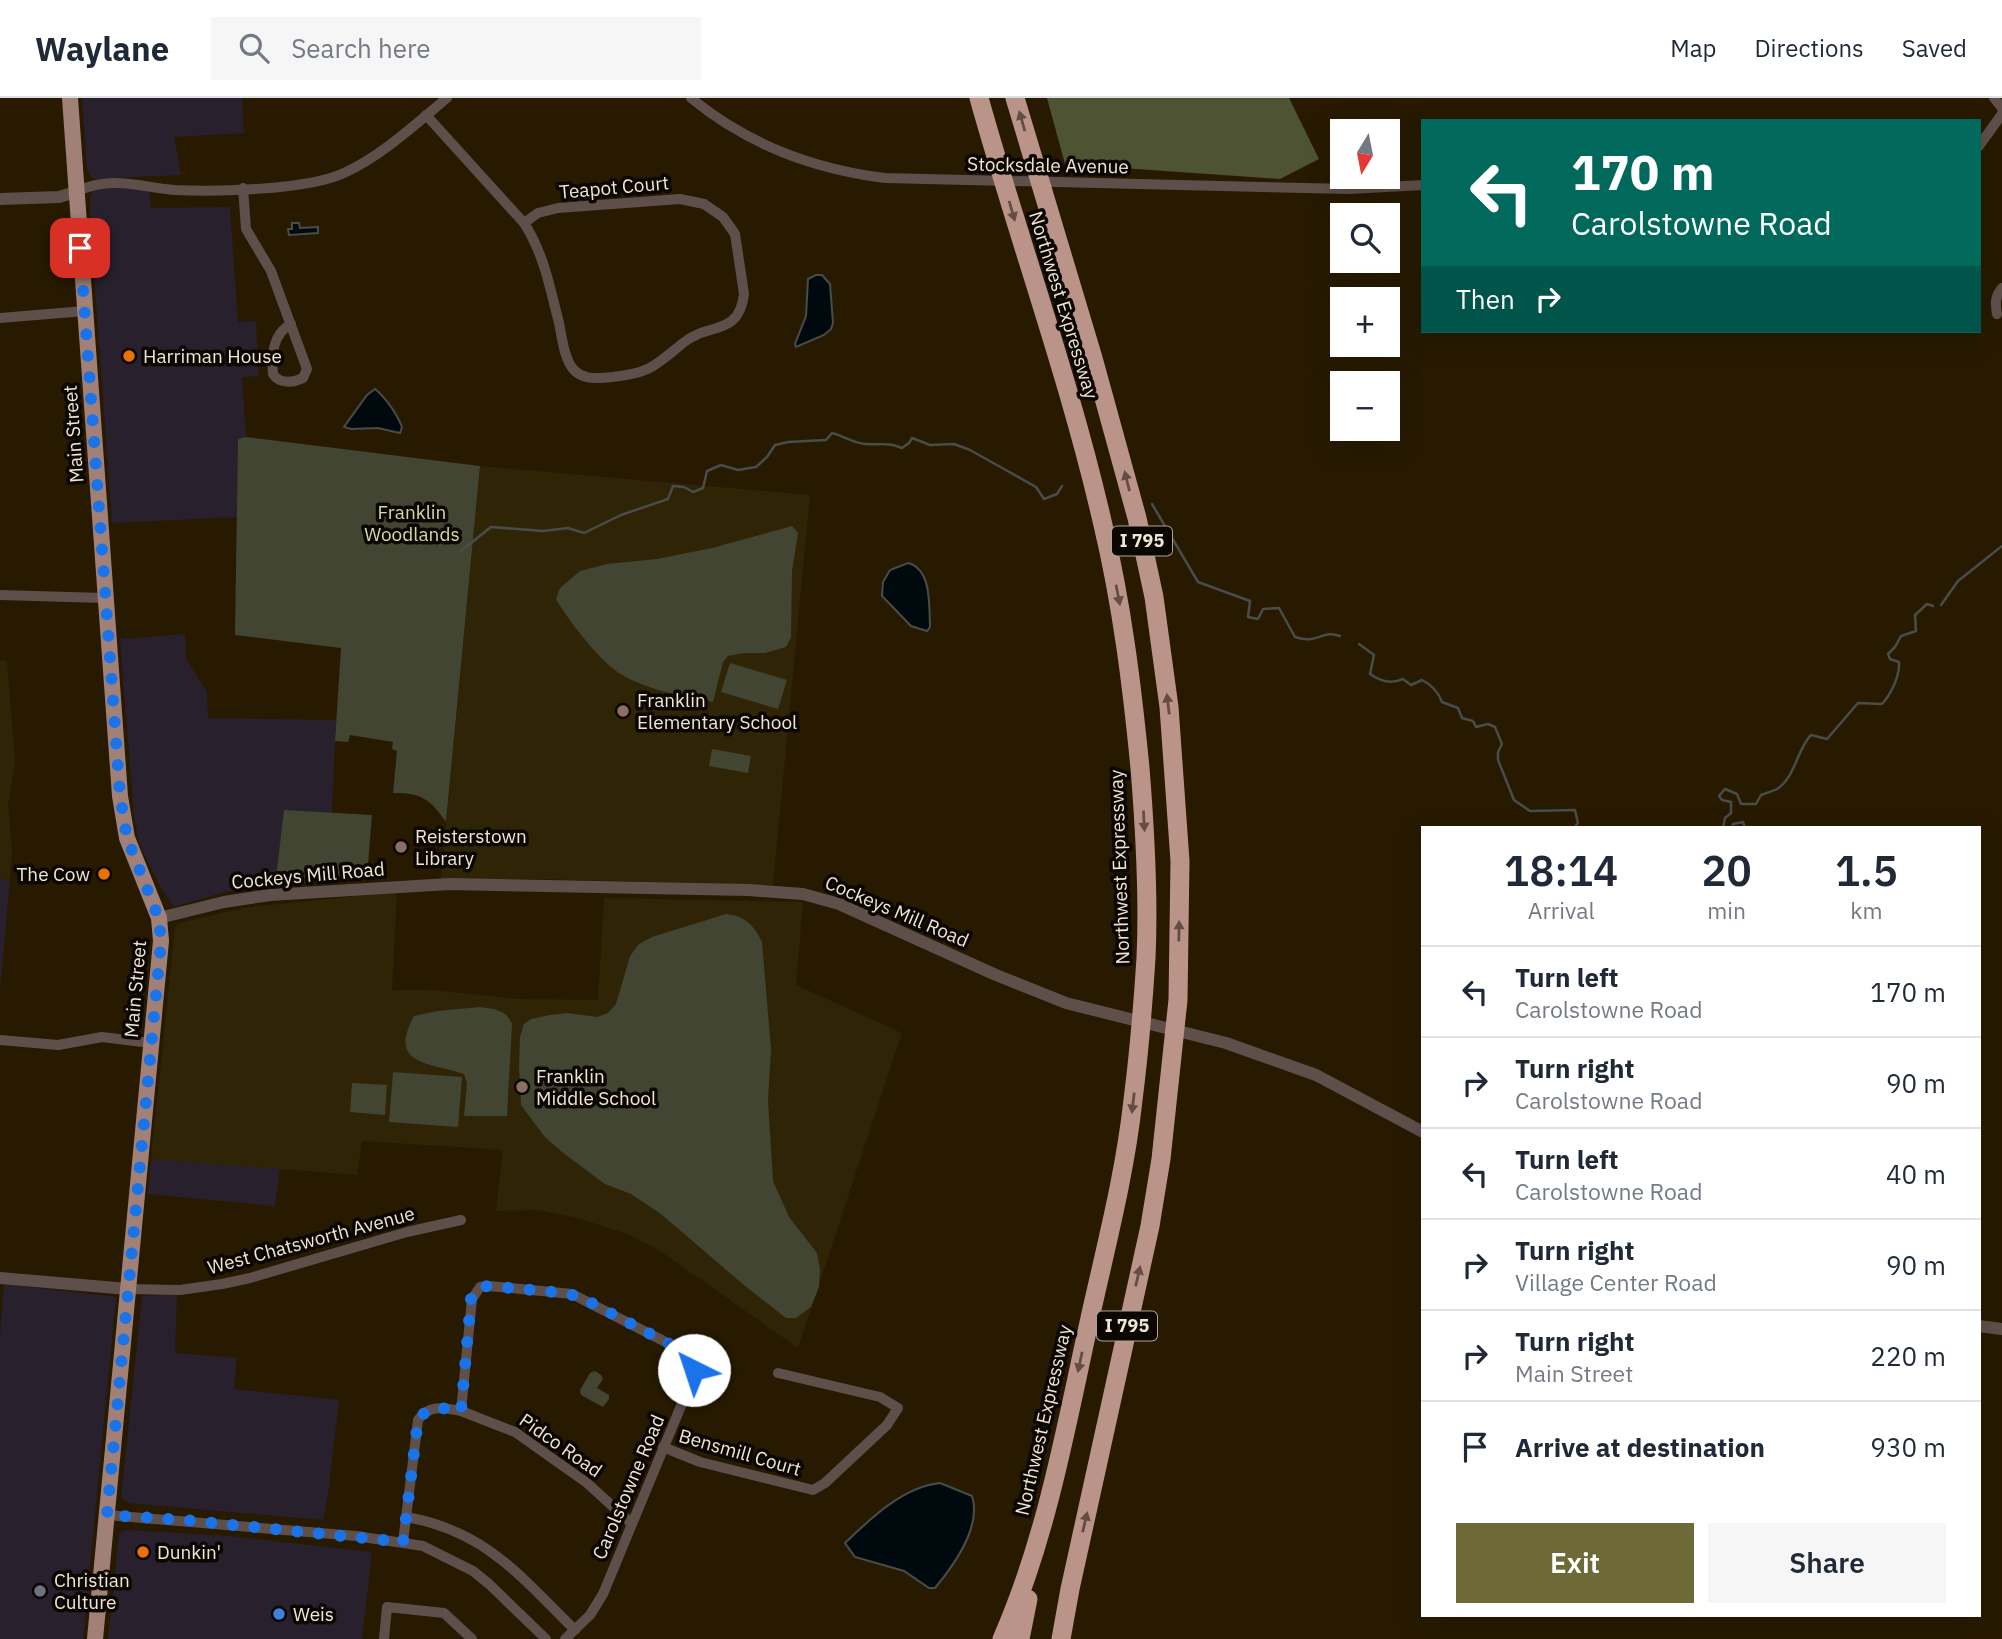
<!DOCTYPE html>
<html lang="en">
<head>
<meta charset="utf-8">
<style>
	:root { --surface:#fff; --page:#f6f6f7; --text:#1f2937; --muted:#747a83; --line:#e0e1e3; --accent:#6d6a37 }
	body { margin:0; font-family:"IBM Plex Sans",sans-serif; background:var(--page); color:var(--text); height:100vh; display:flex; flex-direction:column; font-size:26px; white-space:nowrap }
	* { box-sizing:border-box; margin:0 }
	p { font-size:23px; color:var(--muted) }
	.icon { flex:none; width:38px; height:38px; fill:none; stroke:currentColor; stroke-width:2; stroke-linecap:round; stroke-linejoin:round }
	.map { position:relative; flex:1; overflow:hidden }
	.side { position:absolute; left:1421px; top:728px; width:560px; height:791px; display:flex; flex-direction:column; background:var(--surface); border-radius:0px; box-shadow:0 7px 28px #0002 }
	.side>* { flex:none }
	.top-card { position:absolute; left:1421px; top:21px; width:560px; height:214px; border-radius:0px; box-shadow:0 7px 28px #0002; background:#00695c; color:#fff; overflow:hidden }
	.needle { width:46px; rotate:190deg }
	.fabs { position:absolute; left:1330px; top:21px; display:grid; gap:14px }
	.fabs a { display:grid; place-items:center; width:70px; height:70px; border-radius:0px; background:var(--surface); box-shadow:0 7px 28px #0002; font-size:35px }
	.pin { position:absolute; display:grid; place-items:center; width:60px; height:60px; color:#fff; margin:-30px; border-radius:14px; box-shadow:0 4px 10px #0006 }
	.me { position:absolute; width:77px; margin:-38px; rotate:319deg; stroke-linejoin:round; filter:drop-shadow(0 0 5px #0008) }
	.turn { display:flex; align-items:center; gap:24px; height:147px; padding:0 35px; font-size:32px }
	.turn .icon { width:91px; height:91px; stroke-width:2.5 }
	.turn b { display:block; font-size:49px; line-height:60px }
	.then { display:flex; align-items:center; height:66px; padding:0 35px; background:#0003; gap:14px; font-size:26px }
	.eta { display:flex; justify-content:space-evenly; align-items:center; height:119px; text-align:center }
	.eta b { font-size:42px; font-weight:600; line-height:49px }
	.primary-button { display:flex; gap:14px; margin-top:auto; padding:14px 35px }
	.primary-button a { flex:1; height:80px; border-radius:0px; background:var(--accent); color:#fff; font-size:28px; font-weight:600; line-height:80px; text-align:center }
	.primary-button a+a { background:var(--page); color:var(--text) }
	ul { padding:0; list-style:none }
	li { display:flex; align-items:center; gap:21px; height:91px; padding:0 35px; border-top:2px solid var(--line) }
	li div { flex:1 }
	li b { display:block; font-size:26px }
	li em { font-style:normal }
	header { display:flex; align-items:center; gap:42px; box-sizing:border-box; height:98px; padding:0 35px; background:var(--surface); border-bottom:2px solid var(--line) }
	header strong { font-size:33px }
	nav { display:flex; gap:38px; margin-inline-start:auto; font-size:24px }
	.search { width:490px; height:63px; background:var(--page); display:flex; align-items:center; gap:18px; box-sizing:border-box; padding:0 24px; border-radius:0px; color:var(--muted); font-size:26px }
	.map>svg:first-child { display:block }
	.commercial { fill:#29202e }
	.built { fill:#302407 }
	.green { fill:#414532 }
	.forest { fill:#4d5333 }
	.water { fill:#000a0e; stroke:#484c4a; stroke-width:2 }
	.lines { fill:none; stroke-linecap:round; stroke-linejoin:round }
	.stream { stroke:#484c4a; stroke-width:2.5 }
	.minor { stroke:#5f4f4a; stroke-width:10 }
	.tertiary { stroke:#5f4f4a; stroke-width:12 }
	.primary { stroke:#a18177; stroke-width:16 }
	.motorway { stroke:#bb9489; stroke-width:19 }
	.oneway { fill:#634d44 }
	.route { stroke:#1a73e8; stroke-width:12; stroke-dasharray:0 21.6 }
	.food-dot { fill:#e8710a; stroke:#0b0600; stroke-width:2.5 }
	.education-dot { fill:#8d6e63; stroke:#0b0600; stroke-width:2.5 }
	.worship-dot { fill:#6b7280; stroke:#0b0600; stroke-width:2.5 }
	.shop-dot { fill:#3f7fe0; stroke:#0b0600; stroke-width:2.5 }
	.labels { text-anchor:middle; stroke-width:7; stroke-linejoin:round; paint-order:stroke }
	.shield { fill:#0b0600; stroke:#aba395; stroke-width:2 }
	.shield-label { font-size:18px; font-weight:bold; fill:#efe6d5 }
	.street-label { font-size:19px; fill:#efe6d5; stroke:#0b0600 }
	.poi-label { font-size:19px; fill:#efe6d5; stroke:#0b0600; text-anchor:start }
	.park-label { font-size:19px; fill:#d0dda1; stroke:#0b0600 }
</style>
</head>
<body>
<header>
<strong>Waylane</strong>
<div class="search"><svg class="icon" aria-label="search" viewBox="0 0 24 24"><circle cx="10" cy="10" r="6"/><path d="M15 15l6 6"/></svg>Search here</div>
<nav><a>Map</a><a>Directions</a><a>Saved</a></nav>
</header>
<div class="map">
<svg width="2002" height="1541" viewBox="0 0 2002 1541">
	<rect width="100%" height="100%" fill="#271a00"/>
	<g class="commercial">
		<path d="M82,0H242L244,35L174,39L181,77L93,81L87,72Z"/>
		<path d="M120,89L149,93L151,110L230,109L238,224L256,223L259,278L242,279L246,339L238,342L237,419L112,425L90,120V99L94,90Z"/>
		<path d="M185,536L186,561L207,594L208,620L336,622L332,715L284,713L275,787L225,794L176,808H173L161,790L145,758L139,744L134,719L120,541Z"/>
		<path d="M0,781L10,782L0,894Z"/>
		<path d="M151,1061L280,1071L275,1108L148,1096Z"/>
		<path d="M4,1186L116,1199L83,1541H0V1239Z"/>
		<path d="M177,1196L175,1255L237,1260L234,1291L339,1302L328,1396L323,1422L129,1405L121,1400L142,1198Z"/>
		<path d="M125,1432L230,1438L372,1454L362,1541H108L119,1436Z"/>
	</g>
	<g class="built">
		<path d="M480,368L810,397L773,787L540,781L441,782Z"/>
		<path d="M0,562L7,563L15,663L8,706L12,752L10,782L0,781Z"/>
		<path d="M397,794L392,892H430L519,901L598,902L604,800L803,804L796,887L902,935L798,1250L660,1153L630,1137L581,1121L538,1112L496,1113L503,1052L362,1043L357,1077L151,1061L175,829L179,825L248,809Z"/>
	</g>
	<g class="green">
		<path d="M246,339L480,368L446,724C430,701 422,695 393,695L397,653L392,651L393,644L350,637L348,644L335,643L341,550L235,537L238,341Z"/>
		<path d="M792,428L798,435L792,473L791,539L786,549L765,555H744L728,558L723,564L713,604C682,598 646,592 619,575C599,562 568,522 556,501L560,490L580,473L607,466L657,461L712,450Z"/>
		<path d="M730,565L787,582L778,611L721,594Z"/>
		<path d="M712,651L751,658L748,675L709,668Z"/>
		<path d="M284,712L372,717L367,779L275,787Z"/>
		<path d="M726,816C745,818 754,827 762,844L771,951L768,1003L773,1083L789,1119L817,1155L820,1171L819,1189L811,1209L796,1220H786L745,1188L661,1116L631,1096L605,1086L562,1054L544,1038L521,1007L519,968L520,939L524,926L531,921L550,917L567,915L597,919L608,915L616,906L630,858L639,846L652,839Z"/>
		<path d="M479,909C494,911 506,911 512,926L507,1018H464L467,985L464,976C430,964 387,968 414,918L438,913Z"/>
		<path d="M393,974L462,979L458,1029L389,1024Z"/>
		<path d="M352,985L387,987L385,1017L350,1014Z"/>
		<path d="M595,1273L601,1277L603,1281L597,1290L609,1297V1301L603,1309L581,1297L580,1292L590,1275Z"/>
	</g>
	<path class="forest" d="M1047,0H1289L1319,61L1280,81L1065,66Z"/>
	<g class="water">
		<path d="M292,125H299L300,130L318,129V135L289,137L288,131H292Z"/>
		<path d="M816,177H822L830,186L833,225L831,231L824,237L796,249L795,246L806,218L808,181Z"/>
		<path d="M375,291C386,300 397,316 402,329L400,335L378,330L351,331L344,329L367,297Z"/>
		<path d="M908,465C932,471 929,508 930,529L927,533L911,528L882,498L883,484L890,472Z"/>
		<path d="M940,1385L972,1398C982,1429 954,1467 935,1490H929L904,1473L855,1459L845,1445C871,1420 903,1389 940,1385Z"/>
	</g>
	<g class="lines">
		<g class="stream">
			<path d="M1152,406L1198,484L1250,503L1248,519L1258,521L1263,511L1279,510L1295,539C1319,547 1321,531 1340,538"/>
			<path d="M461,453L491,429L543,433L568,430L584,435L621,417L668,401L673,388L684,389L693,394L703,390L707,373L721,367L738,372L756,369L767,359L775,347L788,344L826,342L832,335C844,338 855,346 867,346C880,347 889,344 902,350L909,345L912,340L930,347L954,346L970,352L1036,389L1044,401L1057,396L1062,388"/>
			<path d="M1941,507L1958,483L2002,448"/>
			<path d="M1359,546L1374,557L1370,576C1380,583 1392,586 1403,581L1411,587L1422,582C1432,587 1438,593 1442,604L1458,610L1462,620L1473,623L1476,629L1488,626L1495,629L1502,646L1498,654V662L1514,702L1530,713L1575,712L1578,725L1574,730"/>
			<path d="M1723,730L1725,720L1731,715V704L1722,702L1719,698L1725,691L1737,696L1741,706H1756L1761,697C1766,695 1773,693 1777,691C1795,680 1797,651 1811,637L1827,641L1858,605L1882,606C1891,596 1900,578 1899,564L1890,561L1888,556L1895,549L1901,538L1916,533L1915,517L1927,506L1933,508"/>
			<path d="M1732,730L1733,726L1743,724L1745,730"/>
		</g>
		<g class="minor">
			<path d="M691,0C748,47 812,71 885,80L1349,91L1423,87"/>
			<path d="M1994,0L2002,10"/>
			<path d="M426,17L524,125C544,156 550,190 559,225C562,239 564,260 573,271C584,283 598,280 613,279C650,275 655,268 683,245C708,224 739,239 744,196L735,136L723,119L704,106L680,101L558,110L538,115L524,125"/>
			<path d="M1979,48L2002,16"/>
			<path d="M243,90L246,131L271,173L307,271L303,280C293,285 279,286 273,276C271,256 273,236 291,226"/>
			<path d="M76,94C111,77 139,89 175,92C216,94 308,92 344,75C380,59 417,25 447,0"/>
			<path d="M1997,216C1995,206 1995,198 2002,190"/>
			<path d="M0,220L85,213"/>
			<path d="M0,497L105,500"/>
			<path d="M0,942L58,947L102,939L151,945"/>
			<path d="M128,1191L180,1192L222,1186L250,1180L407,1134L461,1122"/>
			<path d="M461,1313L515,1334L587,1385L631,1425"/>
			<path d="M663,1349L700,1364L813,1392L825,1385L887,1327L898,1310L880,1299L778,1275"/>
			<path d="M107,1417L356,1438L423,1448L473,1473L489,1486L546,1541"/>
			<path d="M407,1419C487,1434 520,1478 575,1532"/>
			<path d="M403,1444L418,1322C429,1306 444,1310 461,1313L472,1201L480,1189L489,1188L572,1196L685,1254L693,1266V1279L603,1496L590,1517L565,1541"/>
			<path d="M384,1541L387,1509L444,1515L472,1541"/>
		</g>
		<g class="tertiary">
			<path d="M0,101L59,99L76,94"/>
			<path d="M159,820L224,804L270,797L449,786L749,792L803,796L839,806L996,877L1066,905L1226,945L1316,977L1423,1034"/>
			<path d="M0,1180L128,1191"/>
			<path d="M1979,1228L2002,1231"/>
		</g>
		<path class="primary" d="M70,0L120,698L127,740L159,820L161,843L95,1541"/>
		<g class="motorway">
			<path d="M979,0C1019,143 1070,282 1103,427C1122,507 1132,588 1140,670C1145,732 1149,797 1146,860C1143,907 1139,955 1133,1002C1125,1076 1106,1148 1090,1220C1066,1328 1047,1439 1002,1541"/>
			<path d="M1015,0L1093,260L1137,420L1154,499L1169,609L1180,763L1178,902L1161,1061L1150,1128L1070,1491L1061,1541"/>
			<path d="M1020,1541L1028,1501"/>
		</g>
	</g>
	<defs><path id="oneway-solid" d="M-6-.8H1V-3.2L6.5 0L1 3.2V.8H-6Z" transform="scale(1.75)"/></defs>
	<g class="oneway">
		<use href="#oneway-solid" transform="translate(1022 23) rotate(-106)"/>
		<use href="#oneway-solid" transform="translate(1012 113) rotate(74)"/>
		<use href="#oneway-solid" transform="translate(1127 383) rotate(-104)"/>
		<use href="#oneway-solid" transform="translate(1118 497) rotate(79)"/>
		<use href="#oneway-solid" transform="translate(1168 606) rotate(-97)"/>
		<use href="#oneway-solid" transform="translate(1144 723) rotate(87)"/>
		<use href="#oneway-solid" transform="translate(1179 833) rotate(-89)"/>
		<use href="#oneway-solid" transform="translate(1133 1005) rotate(97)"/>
		<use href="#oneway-solid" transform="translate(1138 1178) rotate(-77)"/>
		<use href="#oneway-solid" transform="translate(1080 1264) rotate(102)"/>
		<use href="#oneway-solid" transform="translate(1085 1424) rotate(-77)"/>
	</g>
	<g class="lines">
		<path class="route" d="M80,150L120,698L127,740L159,821L161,844L107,1417L184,1422L403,1444L418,1322C429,1306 444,1310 461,1313L471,1201L480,1189L489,1188L565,1195L580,1199L685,1254L693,1266L694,1272"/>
	</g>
	<g class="food-dot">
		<circle cx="129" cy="258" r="7"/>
		<circle cx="104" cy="776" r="7"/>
		<circle cx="143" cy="1454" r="7"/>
	</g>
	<g class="education-dot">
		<circle cx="623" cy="613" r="7"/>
		<circle cx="401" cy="749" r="7"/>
		<circle cx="522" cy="989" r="7"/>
	</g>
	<circle class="worship-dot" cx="40" cy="1493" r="7"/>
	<circle class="shop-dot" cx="279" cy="1516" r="7"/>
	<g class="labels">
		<g class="shield">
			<rect x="1112" y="428.5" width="60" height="29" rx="5"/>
			<rect x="1097" y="1213.5" width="60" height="29" rx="5"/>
		</g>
		<g class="shield-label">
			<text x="1142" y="449">I 795</text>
			<text x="1127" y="1234">I 795</text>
		</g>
		<g class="street-label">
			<text transform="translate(1048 67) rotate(1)" y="7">Stocksdale Avenue</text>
			<text transform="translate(614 89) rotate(-5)" y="7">Teapot Court</text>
			<text transform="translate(1064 207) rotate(73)" y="7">Northwest Expressway</text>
			<text transform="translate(73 336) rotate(-94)" y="7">Main Street</text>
			<text transform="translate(1119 769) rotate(-92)" y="7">Northwest Expressway</text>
			<text transform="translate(308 777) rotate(-5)" y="7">Cockeys Mill Road</text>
			<text transform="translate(897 813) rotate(23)" y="7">Cockeys Mill Road</text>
			<text transform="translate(135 891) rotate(-85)" y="7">Main Street</text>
			<text transform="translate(311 1142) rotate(-15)" y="7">West Chatsworth Avenue</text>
			<text transform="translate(1043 1322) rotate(-77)" y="7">Northwest Expressway</text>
			<text transform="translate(561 1347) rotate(35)" y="7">Pidco Road</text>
			<text transform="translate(740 1354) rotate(16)" y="7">Bensmill Court</text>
			<text transform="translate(628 1389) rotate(-67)" y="7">Carolstowne Road</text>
		</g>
		<g class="poi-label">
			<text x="143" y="265">Harriman House</text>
			<text x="637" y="609">Franklin<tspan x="637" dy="22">Elementary School</tspan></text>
			<text x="415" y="745">Reisterstown<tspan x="415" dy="22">Library</tspan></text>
			<text x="90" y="783" text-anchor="end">The Cow</text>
			<text x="536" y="985">Franklin<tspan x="536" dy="22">Middle School</tspan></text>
			<text x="157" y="1461">Dunkin'</text>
			<text x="54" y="1489">Christian<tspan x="54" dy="22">Culture</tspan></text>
			<text x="293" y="1523">Weis</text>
		</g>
		<g class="park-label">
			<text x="412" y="421">Franklin<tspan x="412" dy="22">Woodlands</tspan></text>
		</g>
	</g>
</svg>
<div class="fabs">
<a><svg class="needle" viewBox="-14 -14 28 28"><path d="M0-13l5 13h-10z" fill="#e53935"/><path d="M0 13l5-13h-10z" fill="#747a83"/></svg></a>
<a><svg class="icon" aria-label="search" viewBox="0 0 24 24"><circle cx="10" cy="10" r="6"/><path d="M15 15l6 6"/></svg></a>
<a>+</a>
<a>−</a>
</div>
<div class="pin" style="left:80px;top:150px;background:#d93025"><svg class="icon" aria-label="arrive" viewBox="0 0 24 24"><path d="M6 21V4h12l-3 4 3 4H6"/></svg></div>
<svg class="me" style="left:694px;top:1272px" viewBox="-20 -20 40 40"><circle r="19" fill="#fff"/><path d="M0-13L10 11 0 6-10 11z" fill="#1a73e8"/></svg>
<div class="top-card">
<div class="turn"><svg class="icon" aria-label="left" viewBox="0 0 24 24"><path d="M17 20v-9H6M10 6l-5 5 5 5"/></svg><div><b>170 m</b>Carolstowne Road</div></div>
<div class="then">Then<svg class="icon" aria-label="right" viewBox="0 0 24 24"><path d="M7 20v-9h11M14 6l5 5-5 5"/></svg></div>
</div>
<section class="side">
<div class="eta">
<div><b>18:14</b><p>Arrival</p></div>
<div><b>20</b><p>min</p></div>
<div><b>1.5</b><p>km</p></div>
</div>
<ul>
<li><svg class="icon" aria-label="left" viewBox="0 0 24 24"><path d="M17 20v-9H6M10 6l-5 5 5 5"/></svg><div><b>Turn left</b><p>Carolstowne Road</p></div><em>170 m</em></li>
<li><svg class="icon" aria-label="right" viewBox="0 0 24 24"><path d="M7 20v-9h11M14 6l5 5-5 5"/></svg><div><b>Turn right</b><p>Carolstowne Road</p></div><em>90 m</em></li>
<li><svg class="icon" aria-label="left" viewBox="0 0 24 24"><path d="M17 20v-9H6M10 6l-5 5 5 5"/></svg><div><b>Turn left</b><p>Carolstowne Road</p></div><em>40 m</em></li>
<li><svg class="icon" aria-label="right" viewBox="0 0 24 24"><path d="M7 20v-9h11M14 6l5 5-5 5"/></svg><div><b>Turn right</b><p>Village Center Road</p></div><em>90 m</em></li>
<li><svg class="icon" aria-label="right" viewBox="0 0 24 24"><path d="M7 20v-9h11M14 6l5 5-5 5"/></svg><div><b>Turn right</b><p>Main Street</p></div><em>220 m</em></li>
<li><svg class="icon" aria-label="arrive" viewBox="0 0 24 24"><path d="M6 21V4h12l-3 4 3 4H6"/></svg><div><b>Arrive at destination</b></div><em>930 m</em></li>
</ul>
<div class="primary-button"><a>Exit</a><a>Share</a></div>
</section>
</div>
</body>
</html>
